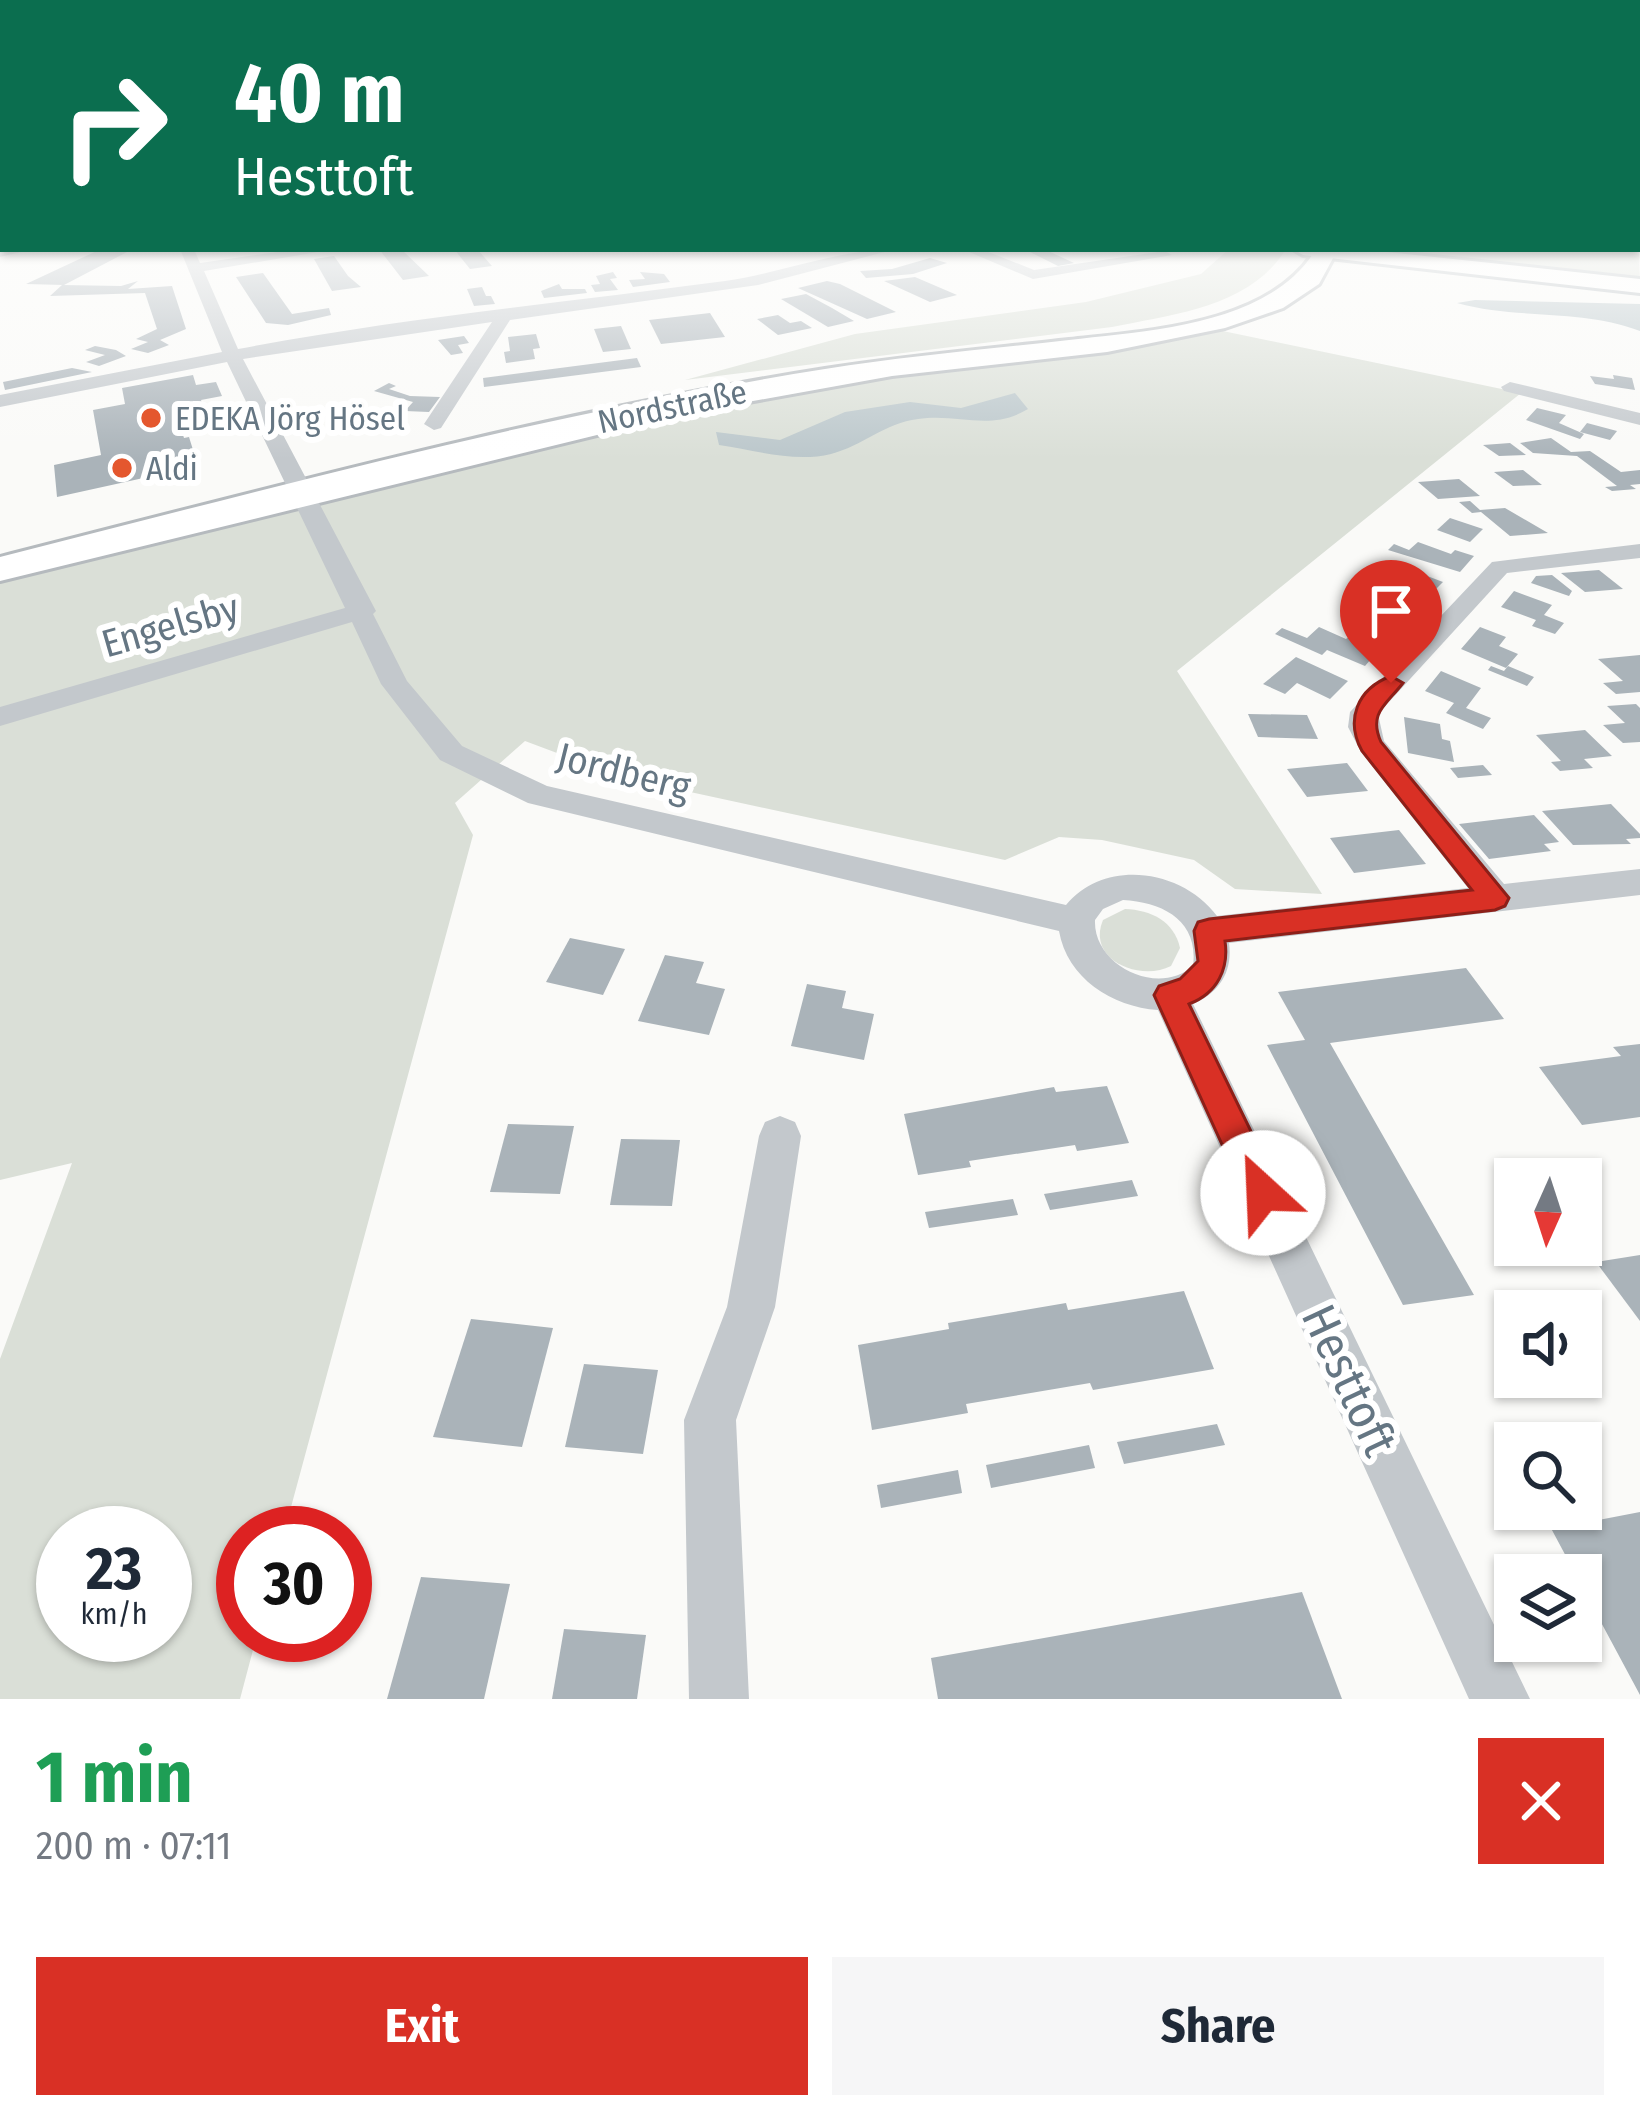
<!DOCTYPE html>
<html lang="en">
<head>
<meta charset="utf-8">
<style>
	:root { --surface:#fff; --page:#f6f6f7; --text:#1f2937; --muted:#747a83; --accent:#d93025 }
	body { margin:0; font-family:"Fira Sans Condensed",sans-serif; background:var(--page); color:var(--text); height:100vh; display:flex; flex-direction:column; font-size:45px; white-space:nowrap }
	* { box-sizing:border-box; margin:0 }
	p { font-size:39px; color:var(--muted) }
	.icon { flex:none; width:66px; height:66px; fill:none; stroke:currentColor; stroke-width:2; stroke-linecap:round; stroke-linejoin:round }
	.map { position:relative; height:1699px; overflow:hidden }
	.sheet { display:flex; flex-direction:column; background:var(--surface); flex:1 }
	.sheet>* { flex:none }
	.hud { position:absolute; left:0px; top:0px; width:1641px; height:252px; box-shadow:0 3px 9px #0004; background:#0b6e4f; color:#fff; overflow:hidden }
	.needle { width:78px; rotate:183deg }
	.buttons { position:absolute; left:1494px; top:1158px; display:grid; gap:24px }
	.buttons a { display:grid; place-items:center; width:108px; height:108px; border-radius:0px; background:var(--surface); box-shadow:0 3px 9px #0004; font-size:60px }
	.speed { position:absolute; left:36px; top:1506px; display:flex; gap:24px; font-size:60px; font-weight:700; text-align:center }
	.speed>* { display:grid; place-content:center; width:156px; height:156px; border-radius:50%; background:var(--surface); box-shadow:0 3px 9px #0004; line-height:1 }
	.speed small { font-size:30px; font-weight:400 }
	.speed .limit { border:18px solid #d22; background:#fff; color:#111 }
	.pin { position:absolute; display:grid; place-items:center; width:102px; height:102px; color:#fff; margin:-123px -51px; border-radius:50% 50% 50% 0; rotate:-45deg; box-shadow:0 0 12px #0007 }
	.pin .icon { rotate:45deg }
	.me { position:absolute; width:132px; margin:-66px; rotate:335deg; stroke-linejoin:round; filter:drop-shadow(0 0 9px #0008) }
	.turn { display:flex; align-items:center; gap:42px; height:252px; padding:0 36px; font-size:54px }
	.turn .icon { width:156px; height:156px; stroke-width:2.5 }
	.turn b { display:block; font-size:84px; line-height:102px }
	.round { display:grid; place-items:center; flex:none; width:126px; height:126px; border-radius:0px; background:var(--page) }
	.headline { display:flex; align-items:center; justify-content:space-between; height:204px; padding:0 36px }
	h1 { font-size:72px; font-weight:700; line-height:90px; color:#1e9e55 }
	.action { display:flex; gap:24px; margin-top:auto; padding:24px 36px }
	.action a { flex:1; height:138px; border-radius:0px; background:var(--accent); color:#fff; font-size:48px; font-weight:700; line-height:138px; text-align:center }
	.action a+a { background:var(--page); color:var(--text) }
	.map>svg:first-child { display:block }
	.green { fill:#dadfd7; fill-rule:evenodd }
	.water { fill:#bbc7cb }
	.building { fill:#aab3b9 }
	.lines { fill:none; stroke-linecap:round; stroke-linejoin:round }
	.secondary-casing { stroke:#b3babf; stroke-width:6 }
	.primary-casing { stroke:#b5babe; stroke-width:6 }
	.street { fill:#c3c8cc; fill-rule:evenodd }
	.secondary { fill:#fff; fill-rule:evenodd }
	.primary { fill:#fff; fill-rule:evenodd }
	.route { fill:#d93025; stroke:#8d1f18; stroke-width:3 }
	.poi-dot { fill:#e4572e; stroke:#fff; stroke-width:4.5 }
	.labels { text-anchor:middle; stroke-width:12; stroke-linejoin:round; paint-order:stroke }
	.far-street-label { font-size:33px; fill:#657683; stroke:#fff }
	.far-poi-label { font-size:33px; fill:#657683; stroke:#fff; text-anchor:start }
	.street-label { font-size:39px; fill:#657683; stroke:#fff }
	.near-street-label { font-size:48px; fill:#657683; stroke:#fff }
</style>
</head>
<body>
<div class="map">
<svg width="1640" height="1699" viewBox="0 0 1640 1699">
	<rect width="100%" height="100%" fill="#fafaf8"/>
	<g class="green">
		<path d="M1638,234L1640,281L1365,249H1638Z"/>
		<path d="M1229,249H1286C1250,307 1174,314 1112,327L685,380L855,334L1086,302L1201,274Z"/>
		<path d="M1218,330L1521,393L1177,671L1322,894L1235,889L1194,860L1102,840L1059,837L1005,860L621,777L525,741L455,803L473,835L284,1533H243V1635H257L240,1699H0V1359L72,1163L0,1180V580L771,389ZM63,1533H165V1635H63Z"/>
		<path d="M1125,909C1151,910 1174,921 1180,948L1171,966C1140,982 1086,960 1103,920Z"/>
	</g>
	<g class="water">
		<path d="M1475,300L1640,304V331C1580,308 1518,320 1457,303Z"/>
		<path d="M1015,393L1028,409C990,432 959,413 918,419C885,423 862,446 831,454C794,463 755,450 719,445L716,432L780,440L845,412L910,402L961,408Z"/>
	</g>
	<g class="building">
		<path d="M101,249L129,251L64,285L26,284Z"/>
		<path d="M379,249H401L429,276L403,280Z"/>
		<path d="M454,249H477L492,266L470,269Z"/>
		<path d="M1024,249H1044L1074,263L1058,266Z"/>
		<path d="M334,256L348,276L361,287L332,291L314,259Z"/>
		<path d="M930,258L947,263L913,274L866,278L860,271L892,269Z"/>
		<path d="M613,272L617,278L610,279L618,290L595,292L591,285L600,284L596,276Z"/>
		<path d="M640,272L664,274L670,282L633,287L629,280L645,279Z"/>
		<path d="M263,273L292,314L329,308L331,315L288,325L266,323L236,277Z"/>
		<path d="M915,277L957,295L930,302L884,281Z"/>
		<path d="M138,281L128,289L172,286L186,329L160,340L169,345L148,353L131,349L148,342L136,339L157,329L145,293L50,296L62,285L121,286Z"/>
		<path d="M827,281L840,284L896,312L867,319L798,288Z"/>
		<path d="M559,284L562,289H585L587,293L544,298L541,291Z"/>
		<path d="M482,287L486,296H491L495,304L474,306L467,289Z"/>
		<path d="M806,294L832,308L854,321L828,327L781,299Z"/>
		<path d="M710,313L725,337L661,344L649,320Z"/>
		<path d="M778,315L790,323L801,321L812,328L778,335L757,319Z"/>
		<path d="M621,326L631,349L603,352L594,329Z"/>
		<path d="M536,334L540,348L533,349L535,359L506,363L504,352L510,351L508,337Z"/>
		<path d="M464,336L469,343L458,345L463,353L451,355L438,340Z"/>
		<path d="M95,346L116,350L126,356L99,366L86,362L105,355L85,350Z"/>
		<path d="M637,358L641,367L484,387L483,378Z"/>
		<path d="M72,368L92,372L5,390L3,382Z"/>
		<path d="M193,375L196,385L216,382L222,396L201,400L211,426L182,432L184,438L189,437L198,466L57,497L54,465L101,455L93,410L125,404L122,388Z"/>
		<path d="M1613,375L1632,378L1635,390L1595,384L1590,376L1614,379Z"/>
		<path d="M389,383L396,386L389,389L410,396L440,397L429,412L405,411L413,402L374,391Z"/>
		<path d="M1537,408L1566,415L1559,423L1584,434L1580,439L1526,420Z"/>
		<path d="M1587,423L1617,431L1610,440L1580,432Z"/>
		<path d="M1551,438L1571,452L1590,451L1621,472L1640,470V484L1630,485L1636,489L1612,491L1605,487L1617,486L1577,456L1533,453L1520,443Z"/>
		<path d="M1510,443L1526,455L1499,456L1483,445Z"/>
		<path d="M1523,470L1542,485L1513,486L1494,472Z"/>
		<path d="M1459,479L1480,496L1438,499L1418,482Z"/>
		<path d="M1470,501L1480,510L1505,508L1548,533L1510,536L1481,512L1472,513L1459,502Z"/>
		<path d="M1450,518L1483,529L1470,542L1437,530Z"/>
		<path d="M1418,542L1451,554L1455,550L1474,556L1460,572L1388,550L1394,544L1409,550Z"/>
		<path d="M1401,566L1443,582L1427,598L1398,587L1392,592L1362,581L1367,576L1382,582Z"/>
		<path d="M1599,570L1623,589L1585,592L1561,573Z"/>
		<path d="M1552,575L1572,591L1569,596L1531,583L1536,576Z"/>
		<path d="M1514,591L1552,605L1544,615L1564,623L1555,634L1532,626L1536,620L1501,607Z"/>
		<path d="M1372,599L1411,610L1408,613L1414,616L1398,632L1342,616L1347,611L1355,615Z"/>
		<path d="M1319,627L1346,639L1356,631L1385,643L1365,666L1327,650L1322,655L1275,634L1282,628L1307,638Z"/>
		<path d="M1480,627L1506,637L1499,646L1518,654L1506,668L1461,649Z"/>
		<path d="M1640,655V692L1616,694L1603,683L1623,681L1598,659Z"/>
		<path d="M1296,657L1348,681L1330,699L1297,683L1285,694L1263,684Z"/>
		<path d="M1491,666L1504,671L1508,666L1534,677L1527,686L1488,670Z"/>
		<path d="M1441,671L1481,688L1466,708L1491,718L1483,729L1446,713L1454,703L1425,691Z"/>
		<path d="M1636,704L1640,708V742L1623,743L1603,725L1625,723L1607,706Z"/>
		<path d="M1248,714L1307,715L1318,739L1258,737Z"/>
		<path d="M1404,717L1440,724L1442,739L1450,741L1454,762L1408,753Z"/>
		<path d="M1585,730L1612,756L1584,759L1593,768L1560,771L1551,762L1561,761L1536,735Z"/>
		<path d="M1347,763L1368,791L1307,797L1287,769Z"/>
		<path d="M1483,765L1492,775L1458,778L1450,768Z"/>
		<path d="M1611,804L1640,834V838L1626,839L1631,844L1573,845L1542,811Z"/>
		<path d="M1534,815L1559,842L1544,844L1551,851L1489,859L1459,824Z"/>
		<path d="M1399,830L1426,864L1354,873L1330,838Z"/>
		<path d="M570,938L625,949L603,995L546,982Z"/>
		<path d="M665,955L704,962L696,983L725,989L709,1035L638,1021Z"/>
		<path d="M1466,968L1504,1019L1330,1043L1474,1295L1403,1305L1267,1045L1305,1040L1278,992Z"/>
		<path d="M807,984L846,991L842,1008L874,1014L864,1060L791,1046Z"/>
		<path d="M1640,1044V1117L1582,1125L1539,1067L1621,1056L1613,1047Z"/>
		<path d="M1107,1086L1129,1143L1077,1151L1075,1145L969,1161L971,1167L918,1175L904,1114L1054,1087L1056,1092Z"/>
		<path d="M508,1124L574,1126L560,1194L490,1192Z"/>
		<path d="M621,1139L680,1140L672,1206L610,1205Z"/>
		<path d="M1132,1180L1138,1196L1050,1210L1044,1194Z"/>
		<path d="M1013,1199L1018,1215L929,1228L925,1212Z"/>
		<path d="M1640,1255V1321L1596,1262Z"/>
		<path d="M1184,1291L1214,1369L1093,1390L1090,1383L966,1404L968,1413L872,1430L858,1345L949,1329L948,1323L1066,1303L1068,1310Z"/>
		<path d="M471,1319L553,1328L522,1447L433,1437Z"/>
		<path d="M584,1364L658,1370L643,1454L565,1447Z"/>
		<path d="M1217,1424L1225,1445L1124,1464L1117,1442Z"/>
		<path d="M1089,1445L1095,1468L991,1488L986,1465Z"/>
		<path d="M958,1470L962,1493L881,1508L877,1485Z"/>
		<path d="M1576,1512L1583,1523L1640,1512V1695L1581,1585V1575H1576L1545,1517Z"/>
		<path d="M421,1577L510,1584L484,1699H387Z"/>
		<path d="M1302,1592L1342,1699H938L931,1658Z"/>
		<path d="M564,1629L646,1635L637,1699H552Z"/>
	</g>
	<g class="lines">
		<g class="secondary-casing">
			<path id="secondary" d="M1293,249H1359L1640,279V293L1303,255Z"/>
		</g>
		<g class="primary-casing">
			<path id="primary" d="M1316,249H1338L1319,284L1283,308L1225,328L1107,352L892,376L687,413L0,581V557C272,488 547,413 825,369C906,356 988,349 1069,340C1149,331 1271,325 1316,249Z"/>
		</g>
		<g class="street">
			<path d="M0,249L3,248L34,249L0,257Z"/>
			<path d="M180,249H194L200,263L299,249H336L204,271L238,349C401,318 561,303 725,281C782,273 839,249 896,249L758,285L510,320L441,428L434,430L424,424L492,322L243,359L376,611L373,614L407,681L462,746L547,786L1066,905C1105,858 1182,869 1217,916L1468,888L1361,752L1348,727L1350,712L1492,562L1640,544V558L1507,573L1378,714L1384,741L1504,884L1640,869V895L1229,943C1233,972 1219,993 1193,1004L1530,1699H1469L1158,1010C1112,1007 1067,978 1059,931L528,803L440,760L381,684L352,622L0,726V707L345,608L227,362L0,407V395L222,352ZM1123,900C1163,902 1199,921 1193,966C1158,997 1093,966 1095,920L1103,909Z"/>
			<path d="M962,249H981L1034,270L1165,251L1172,255L1033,279Z"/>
			<path d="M1510,382L1640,413V425L1504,391L1501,387Z"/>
			<path d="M780,1116L795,1122L801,1136L775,1307L736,1420L749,1699H689L684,1420L727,1307L759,1136L765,1122Z"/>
		</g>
		<use href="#secondary" class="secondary"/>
		<use href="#primary" class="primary"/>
	</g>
	<linearGradient id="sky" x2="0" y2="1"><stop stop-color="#96bcdc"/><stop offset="0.48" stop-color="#fdfdfc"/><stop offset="1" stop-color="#fdfdfc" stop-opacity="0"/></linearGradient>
	<rect width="1640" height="459" fill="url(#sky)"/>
	<path class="route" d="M1391,676L1403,683C1386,705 1368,713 1381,742L1509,898L1505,906L1495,910L1225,941C1229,968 1218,993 1189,1004L1281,1193L1276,1206L1263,1211L1250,1206L1154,995L1159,986L1180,979L1198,961L1194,931L1198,922L1209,919L1472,890L1362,751C1345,720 1357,689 1391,676Z"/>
	<g class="poi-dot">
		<circle cx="151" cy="418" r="12"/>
		<circle cx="122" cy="468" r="12"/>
	</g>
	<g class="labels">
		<g class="far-street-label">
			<text transform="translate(672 406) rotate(-12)" y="12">Nordstraße</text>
		</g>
		<g class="far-poi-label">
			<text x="175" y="430">EDEKA Jörg Hösel</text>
			<text x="146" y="480">Aldi</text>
		</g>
		<g class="street-label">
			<text transform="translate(170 625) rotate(-16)" y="14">Engelsby</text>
			<text transform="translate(624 771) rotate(14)" y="14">Jordberg</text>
		</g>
		<g class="near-street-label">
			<text transform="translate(1350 1380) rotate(65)" y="17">Hesttoft</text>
		</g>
	</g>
</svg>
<div class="buttons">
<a><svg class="needle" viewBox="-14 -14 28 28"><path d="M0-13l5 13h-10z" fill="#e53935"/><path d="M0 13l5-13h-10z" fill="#747a83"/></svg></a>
<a><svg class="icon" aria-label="sound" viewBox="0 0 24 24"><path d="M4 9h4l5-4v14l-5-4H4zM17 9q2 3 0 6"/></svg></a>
<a><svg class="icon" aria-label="search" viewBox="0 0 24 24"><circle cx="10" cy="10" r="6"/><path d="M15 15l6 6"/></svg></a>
<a><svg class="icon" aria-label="layers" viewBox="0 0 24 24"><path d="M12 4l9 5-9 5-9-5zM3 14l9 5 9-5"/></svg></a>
</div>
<div class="speed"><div>23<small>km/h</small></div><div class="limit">30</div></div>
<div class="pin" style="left:1391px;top:683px;background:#d93025"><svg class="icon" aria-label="arrive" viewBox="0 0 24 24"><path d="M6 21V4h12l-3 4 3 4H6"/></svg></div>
<svg class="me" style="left:1263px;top:1193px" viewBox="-20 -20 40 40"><circle r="19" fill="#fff"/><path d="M0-13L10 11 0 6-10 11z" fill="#d93025"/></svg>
<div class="hud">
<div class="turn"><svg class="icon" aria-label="right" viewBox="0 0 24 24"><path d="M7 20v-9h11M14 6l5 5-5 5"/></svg><div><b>40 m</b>Hesttoft</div></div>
</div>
</div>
<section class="sheet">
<div class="headline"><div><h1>1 min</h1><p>200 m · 07:11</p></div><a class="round" style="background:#d93025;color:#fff"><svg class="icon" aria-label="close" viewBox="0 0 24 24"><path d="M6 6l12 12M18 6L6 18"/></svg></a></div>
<div class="action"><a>Exit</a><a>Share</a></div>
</section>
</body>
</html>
